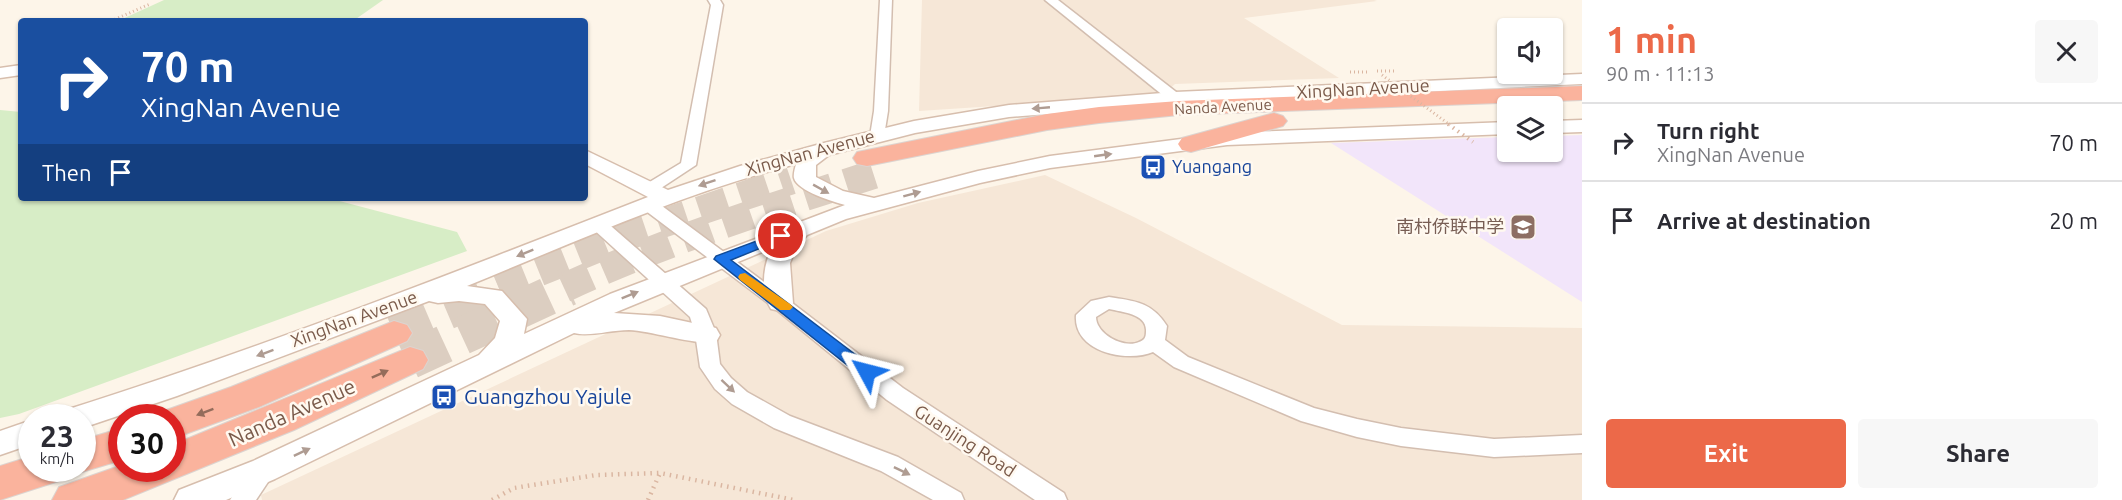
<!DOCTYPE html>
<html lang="en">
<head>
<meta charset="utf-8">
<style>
	:root { --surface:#fff; --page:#f7f7f7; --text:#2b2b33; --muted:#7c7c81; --line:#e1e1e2; --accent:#ec6949 }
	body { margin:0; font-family:Ubuntu,"Noto Sans SC",sans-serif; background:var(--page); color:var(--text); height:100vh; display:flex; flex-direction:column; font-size:22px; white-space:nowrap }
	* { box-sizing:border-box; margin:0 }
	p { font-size:20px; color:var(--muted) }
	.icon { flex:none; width:33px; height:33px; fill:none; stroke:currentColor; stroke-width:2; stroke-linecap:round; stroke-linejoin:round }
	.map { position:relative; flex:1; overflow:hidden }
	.drawer { display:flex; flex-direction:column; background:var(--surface); width:540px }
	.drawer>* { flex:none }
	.hud { position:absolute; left:18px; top:18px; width:570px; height:183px; border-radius:6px; box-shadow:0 2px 4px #0004; background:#1a4fa0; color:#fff; overflow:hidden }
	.buttons { position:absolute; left:1497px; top:18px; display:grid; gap:12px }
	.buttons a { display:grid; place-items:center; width:66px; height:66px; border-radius:6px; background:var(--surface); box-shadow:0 2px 4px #0004; font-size:30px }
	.speed { position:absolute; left:18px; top:404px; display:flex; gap:12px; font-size:30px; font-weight:700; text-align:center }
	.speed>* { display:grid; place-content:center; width:78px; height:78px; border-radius:50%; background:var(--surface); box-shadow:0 2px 4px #0004; line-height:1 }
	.speed small { font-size:15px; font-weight:400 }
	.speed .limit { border:9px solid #d22; background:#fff; color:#111 }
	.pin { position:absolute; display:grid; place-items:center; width:51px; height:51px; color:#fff; margin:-26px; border:3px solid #fff; border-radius:50%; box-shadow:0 2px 6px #0007 }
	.me { position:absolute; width:66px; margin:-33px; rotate:308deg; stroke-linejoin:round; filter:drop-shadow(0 0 4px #0008) }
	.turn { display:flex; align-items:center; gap:21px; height:126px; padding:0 24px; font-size:27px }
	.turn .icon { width:78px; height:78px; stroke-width:2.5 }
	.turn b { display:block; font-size:42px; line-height:51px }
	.then { display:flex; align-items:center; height:57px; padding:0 24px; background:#0003; gap:12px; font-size:22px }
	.round { display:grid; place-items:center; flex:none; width:63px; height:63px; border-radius:6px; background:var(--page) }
	.overview { display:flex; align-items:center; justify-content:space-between; height:102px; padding:0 24px }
	h1 { font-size:36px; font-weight:700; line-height:45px; color:var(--accent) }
	.primary-button { display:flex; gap:12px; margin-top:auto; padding:12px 24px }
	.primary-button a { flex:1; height:69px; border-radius:6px; background:var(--accent); color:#fff; font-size:24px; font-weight:700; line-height:69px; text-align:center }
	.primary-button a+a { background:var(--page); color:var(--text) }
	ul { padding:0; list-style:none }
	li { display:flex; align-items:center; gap:18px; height:78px; padding:0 24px; border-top:2px solid var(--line) }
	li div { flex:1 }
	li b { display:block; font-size:22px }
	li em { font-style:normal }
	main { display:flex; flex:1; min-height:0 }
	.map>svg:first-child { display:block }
	.residential { fill:#f6e7d7 }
	.education { fill:#f2e5fa }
	.green { fill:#d7edc6 }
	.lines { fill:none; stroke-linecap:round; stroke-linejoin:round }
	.highway-tunnel-far1 { stroke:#dccec1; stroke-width:29; stroke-dasharray:29 14; stroke-linecap:butt }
	.highway-tunnel { stroke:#dccec1; stroke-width:38; stroke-dasharray:38 19; stroke-linecap:butt }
	.street-casing { stroke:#d3beb0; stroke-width:3 }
	.secondary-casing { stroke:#d7bead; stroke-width:3 }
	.highway-casing { stroke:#dcd4d0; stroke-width:2 }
	.path-far1 { stroke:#dab6a1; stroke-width:3; stroke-dasharray:1 3; stroke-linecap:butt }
	.path { stroke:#dab6a1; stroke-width:4.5; stroke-dasharray:1.5 5; stroke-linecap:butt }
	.street { fill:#fff; fill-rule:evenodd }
	.secondary { fill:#fff; fill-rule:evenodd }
	.highway { fill:#fab39d; fill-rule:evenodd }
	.path-bridge-far1 { stroke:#dab6a1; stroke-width:3; stroke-dasharray:1 3; stroke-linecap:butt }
	.path-bridge { stroke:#dab6a1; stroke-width:4; stroke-dasharray:1.5 4.5; stroke-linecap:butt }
	.oneway { fill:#af9c92 }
	.oneway2 { fill:#946c5b }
	.route { fill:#1a73e8; stroke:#114b97; stroke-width:1.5 }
	.slow { fill:#f59e0b }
	.labels { text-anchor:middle; stroke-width:5; stroke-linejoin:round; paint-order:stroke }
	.far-street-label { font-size:15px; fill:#7a5a4a; stroke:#fff9f0 }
	.street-label { font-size:18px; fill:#7a5a4a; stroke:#fff9f0 }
	.transit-label { font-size:18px; fill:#164399; stroke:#fff9f0; text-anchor:start }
	.education-label { font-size:18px; fill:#785e54; stroke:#fff9f0; text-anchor:end }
	.near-transit-label { font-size:21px; fill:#164399; stroke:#fff9f0; text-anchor:start }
	.near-street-label { font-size:21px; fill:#7a5a4a; stroke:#fff9f0 }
</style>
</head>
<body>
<main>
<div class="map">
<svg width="1582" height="500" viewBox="0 0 1582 500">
	<rect width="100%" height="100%" fill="#fdf5e9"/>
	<g class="residential">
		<path d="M922,0H1374L1377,1L1244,18L1339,78L1175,84L1163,95L919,111Z"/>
		<path d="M1045,175L1136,218L1342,325L1582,328V500H262L261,495L826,231L918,203Z"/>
	</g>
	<path class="education" d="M1582,135V302L1331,143L1507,137L1508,152H1552L1553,136Z"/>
	<g class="green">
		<path d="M164,0H383L353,21H118Z"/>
		<path d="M0,110L21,112V198H328L457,232L467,251L19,414L0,418Z"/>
	</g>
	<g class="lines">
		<g class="highway-tunnel-far1">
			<path d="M499,288L640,231L791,180"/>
			<path d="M564,288C667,240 776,206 884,171"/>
		</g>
		<g class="highway-tunnel">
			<path d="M394,333L502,287"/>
			<path d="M410,360L568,287"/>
		</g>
		<g class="street-casing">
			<g id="street">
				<path d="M708,0H720L723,5L696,165L655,192H643L641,189L643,186L681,163L711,5Z"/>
				<path d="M880,0H892L888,111L884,136L877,140L870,136L874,111Z"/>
				<path d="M1045,0H1058L1180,95L1182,98L1180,101H1170Z"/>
				<path d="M648,199L654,200L787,299L903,388L1064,493L1067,500H1035L887,400L773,307L642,208L640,204L642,200Z"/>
				<path d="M598,219L604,220L706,309L716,333L720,364L731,378L747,392L790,416L898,457L961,493L964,500H933L881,471L774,428L732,404L715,389L700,367L695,333L690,317L592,228L589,224L592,220Z"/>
				<path d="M1109,297C1135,301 1152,302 1167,326L1165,340L1188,357L1314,408L1357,419L1401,428L1494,439L1582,435V453L1494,457L1401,446L1357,437L1301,421L1174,367L1153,352C1127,363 1073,352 1076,315L1091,301ZM1109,309C1122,312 1147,314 1146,331C1146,337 1145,340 1139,342C1124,349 1096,334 1096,317Z"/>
				<path d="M264,460L272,463L276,470L256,500H230L256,463Z"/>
			</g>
		</g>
		<g class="secondary-casing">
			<g id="secondary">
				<path d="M21,65V75L0,78V68Z"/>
				<path d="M1582,74V84L1175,104L1009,117L915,133L829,155L816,165V177L843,191L874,198L978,171L1050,156L1227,133L1508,122V134L1227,145L1050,168L980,183L846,219L807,235L796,248L790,263L793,303L789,309L780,311L771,309C760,292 763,265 772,248L614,313L660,316L716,328L720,335L716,342C698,346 652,331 629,330C611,330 590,337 574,333L275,479L226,500H174L179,490L253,461L479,355L495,338L500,321L485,304L459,301L438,303L429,301L177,396L91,425L82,428V417H65L69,409C265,347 456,272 648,197L585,164V150L668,190L740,166L824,143L914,121L1009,105L1175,92ZM796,164C795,168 793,175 794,178C797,191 834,202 845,205L610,294L524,334L527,319L502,291L467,286C575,242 683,193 796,164Z"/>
				<path d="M1582,120V132L1552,133V121Z"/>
				<path d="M32,420V444L0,455V431Z"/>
			</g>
		</g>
		<g class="highway-casing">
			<g id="highway">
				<path d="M1582,86V100L1179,115L1099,123L1047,130L867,166L857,164L853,158L857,152L1047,114L1099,107L1179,101Z"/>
				<path d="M1274,113L1283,116L1287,121L1283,126L1191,152L1182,150L1178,144L1182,138Z"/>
				<path d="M394,321L407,325L412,333L407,341L259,407L172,439V417H156L158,413L231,387Z"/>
				<path d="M410,347L423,351L428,360L423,369L294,430L123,500H52L59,487L122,465V468H172V445Z"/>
				<path d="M122,428V460L82,472L69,468H82V440Z"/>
				<path d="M32,456V468H68L62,480L0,500V466Z"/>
			</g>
		</g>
		<g class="path-far1">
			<path d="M111,21L150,4"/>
			<path d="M1377,71H1394"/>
			<path d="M1350,72H1369"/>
		</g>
		<g class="path">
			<path d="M492,500L514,488L596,475L660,473L794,500"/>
			<path d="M648,500L660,473"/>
		</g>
		<use href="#street" class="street"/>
		<use href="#secondary" class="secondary"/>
		<use href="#highway" class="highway"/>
		<path class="path-bridge-far1" d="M1382,75L1450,125"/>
		<path class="path-bridge" d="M1448,124L1473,142"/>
	</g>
	<defs><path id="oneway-solid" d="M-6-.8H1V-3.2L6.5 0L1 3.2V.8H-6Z" transform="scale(1.5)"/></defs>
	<g class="oneway">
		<use href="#oneway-solid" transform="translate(1041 108) rotate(175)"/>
		<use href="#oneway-solid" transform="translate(1103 155) rotate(-8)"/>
		<use href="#oneway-solid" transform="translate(707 183) rotate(161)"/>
		<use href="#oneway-solid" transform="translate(821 189) rotate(29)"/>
		<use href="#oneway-solid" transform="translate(912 194) rotate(-15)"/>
		<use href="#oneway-solid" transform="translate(525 253) rotate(158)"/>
		<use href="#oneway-solid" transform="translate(630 295) rotate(-22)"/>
		<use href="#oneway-solid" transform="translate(265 353) rotate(160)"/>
		<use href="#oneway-solid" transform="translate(728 386) rotate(43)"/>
		<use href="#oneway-solid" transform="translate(302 452) rotate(-25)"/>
		<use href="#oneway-solid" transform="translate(902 471) rotate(26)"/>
	</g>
	<g class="oneway2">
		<use href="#oneway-solid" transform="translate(380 374) rotate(-24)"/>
		<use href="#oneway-solid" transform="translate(205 412) rotate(159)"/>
	</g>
	<path class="route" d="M781,232L788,236L786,238L731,260L873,368L875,372L873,376H861L714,259L716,256Z"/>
	<path class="slow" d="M745,273L790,304L793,307L790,310H780L740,280L738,277L740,274Z"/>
	<defs>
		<g id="bus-square" transform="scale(1.35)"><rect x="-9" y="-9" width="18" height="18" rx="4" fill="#1a4fb4" stroke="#fff9f0"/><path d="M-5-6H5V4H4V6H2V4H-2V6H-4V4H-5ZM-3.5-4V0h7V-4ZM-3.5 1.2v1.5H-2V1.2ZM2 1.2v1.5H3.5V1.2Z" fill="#fff"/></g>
		<g id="school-square" transform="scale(1.35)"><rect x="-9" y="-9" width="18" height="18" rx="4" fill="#8d6e63" stroke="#fff9f0"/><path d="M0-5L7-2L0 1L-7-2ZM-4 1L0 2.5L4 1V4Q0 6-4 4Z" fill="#fff"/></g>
	</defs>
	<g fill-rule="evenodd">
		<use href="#bus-square" x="1153" y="167"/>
		<use href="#school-square" x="1523" y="227"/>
		<use href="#bus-square" x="444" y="397"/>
	</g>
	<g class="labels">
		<g class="far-street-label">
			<text transform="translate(1223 107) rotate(-3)" y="5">Nanda Avenue</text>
		</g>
		<g class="street-label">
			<text transform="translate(1363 89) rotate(-3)" y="6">XingNan Avenue</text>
			<text transform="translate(810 153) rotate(-15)" y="6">XingNan Avenue</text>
			<text transform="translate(354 319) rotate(-20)" y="6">XingNan Avenue</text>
			<text transform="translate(965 441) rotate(33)" y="6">Guanjing Road</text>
		</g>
		<g class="transit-label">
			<text x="1172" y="173">Yuangang</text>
		</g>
		<g class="education-label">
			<text x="1504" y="233">南村侨联中学</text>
		</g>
		<g class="near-transit-label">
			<text x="464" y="404">Guangzhou Yajule</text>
		</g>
		<g class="near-street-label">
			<text transform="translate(292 413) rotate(-24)" y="7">Nanda Avenue</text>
		</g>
	</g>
</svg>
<div class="buttons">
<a><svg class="icon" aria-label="sound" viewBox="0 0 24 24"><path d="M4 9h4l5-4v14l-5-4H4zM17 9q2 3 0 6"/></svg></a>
<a><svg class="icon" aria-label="layers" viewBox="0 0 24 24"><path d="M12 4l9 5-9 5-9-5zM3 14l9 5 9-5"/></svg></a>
</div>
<div class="speed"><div>23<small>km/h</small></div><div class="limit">30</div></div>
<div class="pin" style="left:781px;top:236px;background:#d93025"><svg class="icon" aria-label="arrive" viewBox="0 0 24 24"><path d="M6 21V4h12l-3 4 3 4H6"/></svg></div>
<svg class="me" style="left:867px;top:372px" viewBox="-20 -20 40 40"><path d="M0-17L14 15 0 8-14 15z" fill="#1a73e8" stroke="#fff" stroke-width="4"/></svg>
<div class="hud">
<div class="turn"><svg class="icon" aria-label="right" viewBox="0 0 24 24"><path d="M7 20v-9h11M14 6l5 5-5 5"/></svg><div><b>70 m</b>XingNan Avenue</div></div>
<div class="then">Then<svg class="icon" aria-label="arrive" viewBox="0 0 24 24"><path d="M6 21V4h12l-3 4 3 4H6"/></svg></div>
</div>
</div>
<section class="drawer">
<div class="overview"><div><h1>1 min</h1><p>90 m · 11:13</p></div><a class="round"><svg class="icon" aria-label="close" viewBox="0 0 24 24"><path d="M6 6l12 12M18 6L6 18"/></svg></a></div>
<ul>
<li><svg class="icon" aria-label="right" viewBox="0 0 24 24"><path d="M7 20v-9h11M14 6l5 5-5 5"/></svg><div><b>Turn right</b><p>XingNan Avenue</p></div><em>70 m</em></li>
<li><svg class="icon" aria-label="arrive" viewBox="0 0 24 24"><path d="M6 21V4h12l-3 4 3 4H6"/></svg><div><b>Arrive at destination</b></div><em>20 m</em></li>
</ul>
<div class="primary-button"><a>Exit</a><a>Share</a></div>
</section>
</main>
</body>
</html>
